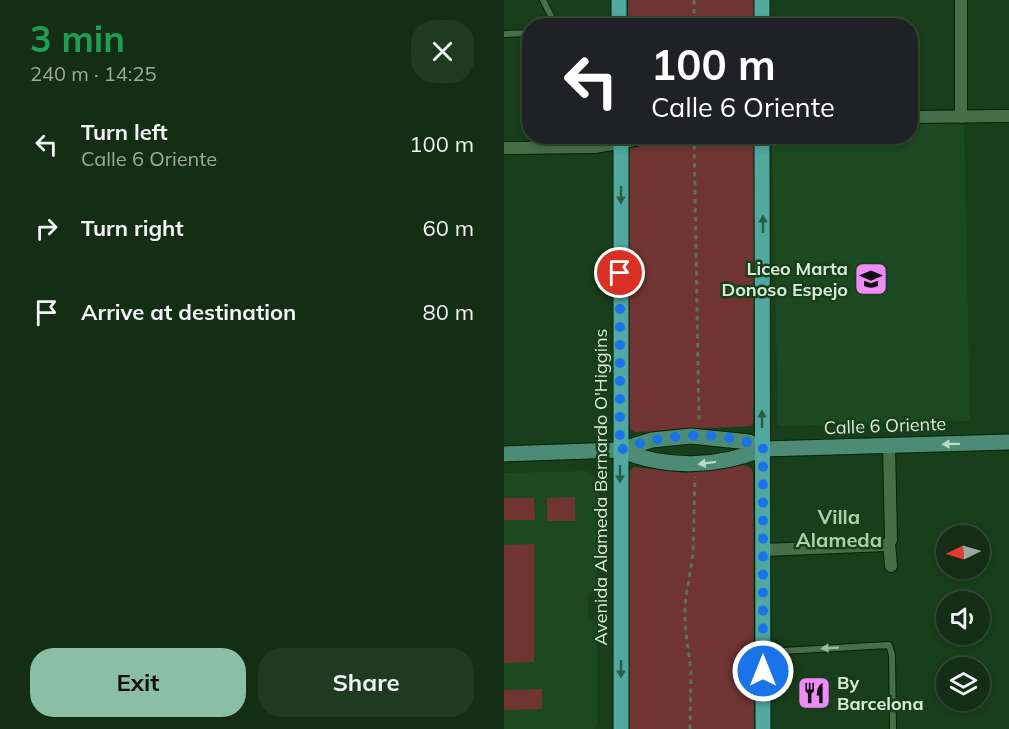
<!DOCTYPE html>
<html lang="en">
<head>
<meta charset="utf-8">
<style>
	:root { --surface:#132e14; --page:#203a22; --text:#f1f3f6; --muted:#9da8a0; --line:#324a34; --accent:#8abfa5 }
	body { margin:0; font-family:Mulish,sans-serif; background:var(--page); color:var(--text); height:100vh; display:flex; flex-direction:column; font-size:22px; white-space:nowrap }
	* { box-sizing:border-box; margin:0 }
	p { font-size:20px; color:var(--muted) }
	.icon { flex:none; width:33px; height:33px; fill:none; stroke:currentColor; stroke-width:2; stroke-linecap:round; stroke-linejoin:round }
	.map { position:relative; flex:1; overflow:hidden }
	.drawer { display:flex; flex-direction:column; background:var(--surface); width:504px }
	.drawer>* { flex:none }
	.top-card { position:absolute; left:18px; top:18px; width:396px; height:126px; border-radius:24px; box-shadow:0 3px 9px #0003,0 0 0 2px var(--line); background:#202124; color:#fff; overflow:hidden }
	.needle { width:39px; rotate:265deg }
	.tools { position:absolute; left:432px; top:525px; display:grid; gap:12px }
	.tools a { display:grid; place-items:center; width:54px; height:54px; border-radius:50%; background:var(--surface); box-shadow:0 3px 9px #0003,0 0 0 2px var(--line); font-size:30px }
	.pin { position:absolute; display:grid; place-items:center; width:51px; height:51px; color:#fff; margin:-26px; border:3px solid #fff; border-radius:50%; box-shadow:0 2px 6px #0007 }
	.me { position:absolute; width:66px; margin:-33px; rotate:0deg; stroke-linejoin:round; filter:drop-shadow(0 0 4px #0008) }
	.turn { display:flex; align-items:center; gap:21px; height:126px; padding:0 30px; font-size:27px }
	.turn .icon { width:78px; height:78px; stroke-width:2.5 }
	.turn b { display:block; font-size:42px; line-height:51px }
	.round { display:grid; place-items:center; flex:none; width:63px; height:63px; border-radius:24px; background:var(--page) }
	.head { display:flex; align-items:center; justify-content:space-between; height:102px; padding:0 30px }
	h1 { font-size:36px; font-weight:700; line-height:45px; color:#1e9e55 }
	.button { display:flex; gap:12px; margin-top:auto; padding:12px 30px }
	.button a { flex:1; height:69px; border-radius:24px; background:var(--accent); color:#111; font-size:24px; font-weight:700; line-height:69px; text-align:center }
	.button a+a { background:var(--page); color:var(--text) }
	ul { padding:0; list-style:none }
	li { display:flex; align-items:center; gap:18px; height:84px; padding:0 30px }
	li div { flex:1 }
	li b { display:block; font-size:22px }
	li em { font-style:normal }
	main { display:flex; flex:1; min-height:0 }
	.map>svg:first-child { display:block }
	.built { fill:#1d4920 }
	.green { fill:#703532 }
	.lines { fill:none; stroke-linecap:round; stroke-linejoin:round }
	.service-casing { stroke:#002403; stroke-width:8 }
	.minor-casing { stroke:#002403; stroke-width:14 }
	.secondary-casing { stroke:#002403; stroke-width:17 }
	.primary-casing { stroke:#002403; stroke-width:17 }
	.path { stroke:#557557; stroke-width:3; stroke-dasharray:4.5 4.5; stroke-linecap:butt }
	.service { stroke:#486e49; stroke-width:6 }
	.minor { stroke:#486e49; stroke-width:12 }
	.secondary { stroke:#4c8b75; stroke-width:15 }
	.primary { stroke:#50a8a1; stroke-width:15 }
	.oneway { fill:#2a5e43 }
	.oneway2 { fill:#bbd9c3 }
	.oneway3 { fill:#9eba9e }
	.route { stroke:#1a73e8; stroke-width:10; stroke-dasharray:0 18 }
	.labels { text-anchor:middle; stroke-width:5; stroke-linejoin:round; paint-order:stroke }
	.poi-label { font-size:18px; font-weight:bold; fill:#d7ecd7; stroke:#193e1b; text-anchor:end }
	.street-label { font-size:18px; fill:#d7ecd7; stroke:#193e1b }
	.neighbourhood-label { font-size:20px; font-weight:bold; fill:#a9d2a8; stroke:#193e1b }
</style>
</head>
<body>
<main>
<section class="drawer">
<div class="head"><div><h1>3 min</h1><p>240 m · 14:25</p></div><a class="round"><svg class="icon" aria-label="close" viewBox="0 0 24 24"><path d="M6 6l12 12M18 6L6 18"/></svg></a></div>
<ul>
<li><svg class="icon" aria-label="left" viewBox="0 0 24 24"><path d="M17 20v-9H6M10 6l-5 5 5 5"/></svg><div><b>Turn left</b><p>Calle 6 Oriente</p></div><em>100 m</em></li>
<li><svg class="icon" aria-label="right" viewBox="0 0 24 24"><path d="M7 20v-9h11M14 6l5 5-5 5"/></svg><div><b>Turn right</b></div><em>60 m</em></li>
<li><svg class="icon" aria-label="arrive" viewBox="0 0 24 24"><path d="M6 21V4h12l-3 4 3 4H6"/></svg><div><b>Arrive at destination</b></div><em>80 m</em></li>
</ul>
<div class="button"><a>Exit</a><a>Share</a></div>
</section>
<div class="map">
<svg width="505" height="729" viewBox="0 0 505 729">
	<rect width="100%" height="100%" fill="#193e1b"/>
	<g class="built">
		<path d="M407,124H460L466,421L274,426L268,137L406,136Z"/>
		<path d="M84,471L94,480L93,591H88L84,595V618L93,622V725L90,729H0V473Z"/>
	</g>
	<g class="green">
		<rect x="124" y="0" width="126" height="25"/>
		<path d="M124,137H250L249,422L247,426L131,432L127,430L125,425Z"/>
		<path d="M240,465L247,468L249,474L250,729H124L125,471L130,467L181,473Z"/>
		<path d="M71,497V521H43V498Z"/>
		<path d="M0,498H30L31,520H0Z"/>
		<path d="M30,544V662L0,663V545Z"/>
		<path d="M38,689V709L0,710V690Z"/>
	</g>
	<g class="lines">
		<g class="service-casing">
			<g id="service">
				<path d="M39,0L52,26"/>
				<path d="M0,34L26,33"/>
				<path d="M260,652L385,645L388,655L389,729"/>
			</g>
		</g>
		<g class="minor-casing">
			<g id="minor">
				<path d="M406,117L505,116"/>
				<path d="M457,117V0"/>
				<path d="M0,148L91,147L153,136"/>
				<path d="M385,445L387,540L385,543L387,566"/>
				<path d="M259,550L383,545L385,543"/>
			</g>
		</g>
		<g class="secondary-casing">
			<g id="secondary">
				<path d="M116,450C162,469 213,468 259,449L505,442"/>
				<path d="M0,454L116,450L148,440L187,436L245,442L259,449"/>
			</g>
		</g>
		<g class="primary-casing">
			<g id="primary">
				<path d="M258,0V26"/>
				<path d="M115,26V0"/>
				<path d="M117,136V729"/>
				<path d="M258,136L259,729"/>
			</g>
		</g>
		<g class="path">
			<path d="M190,0V26"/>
			<path d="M190,136L195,422"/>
			<path d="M186,729L187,671L181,625V604L189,554L191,477"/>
		</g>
		<use href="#service" class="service"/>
		<use href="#minor" class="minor"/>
		<use href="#secondary" class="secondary"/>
		<use href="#primary" class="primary"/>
	</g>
	<defs><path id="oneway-solid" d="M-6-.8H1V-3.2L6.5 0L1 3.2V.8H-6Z" transform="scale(1.5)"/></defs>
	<g class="oneway">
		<use href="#oneway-solid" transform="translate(117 195) rotate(90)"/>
		<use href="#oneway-solid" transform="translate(259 224) rotate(-90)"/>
		<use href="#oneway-solid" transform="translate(258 419) rotate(-90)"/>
		<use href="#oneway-solid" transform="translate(116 474) rotate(90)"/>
		<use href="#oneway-solid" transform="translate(117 669) rotate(90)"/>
	</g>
	<g class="oneway2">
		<use href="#oneway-solid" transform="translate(447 444) rotate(179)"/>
		<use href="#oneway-solid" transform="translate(203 463) rotate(173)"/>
	</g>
	<use class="oneway3" href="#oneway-solid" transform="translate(326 648) rotate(177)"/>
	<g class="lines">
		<path class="route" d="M116,273V450C160,433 215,429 259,448V671"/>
	</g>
	<defs>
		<g id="school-square" transform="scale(1.725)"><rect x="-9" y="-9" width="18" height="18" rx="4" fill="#ef8bf6" stroke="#193e1b"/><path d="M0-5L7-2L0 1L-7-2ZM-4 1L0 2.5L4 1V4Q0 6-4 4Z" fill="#111"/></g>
		<g id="restaurant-square" transform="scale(1.725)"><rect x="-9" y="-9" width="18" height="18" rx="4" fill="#ef8bf6" stroke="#193e1b"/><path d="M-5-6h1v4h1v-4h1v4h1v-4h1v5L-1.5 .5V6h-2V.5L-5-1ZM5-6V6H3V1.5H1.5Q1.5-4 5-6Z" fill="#111"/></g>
	</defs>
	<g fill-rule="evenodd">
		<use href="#school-square" x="367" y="279"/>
		<use href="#restaurant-square" x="310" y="693"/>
	</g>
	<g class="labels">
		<g class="poi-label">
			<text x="344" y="275">Liceo Marta<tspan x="344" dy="21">Donoso Espejo</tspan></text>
			<text x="333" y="689" text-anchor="start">By<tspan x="333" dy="21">Barcelona</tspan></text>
		</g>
		<g class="street-label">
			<text transform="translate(381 426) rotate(-2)" y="6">Calle 6 Oriente</text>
			<text transform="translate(97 487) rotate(-90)" y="6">Avenida Alameda Bernardo O'Higgins</text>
		</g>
		<g class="neighbourhood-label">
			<text x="335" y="524">Villa<tspan x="335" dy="23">Alameda</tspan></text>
		</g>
	</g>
</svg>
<div class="tools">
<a><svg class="needle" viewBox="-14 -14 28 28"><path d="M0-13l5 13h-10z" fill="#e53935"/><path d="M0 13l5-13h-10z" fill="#9da8a0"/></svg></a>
<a><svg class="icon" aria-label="sound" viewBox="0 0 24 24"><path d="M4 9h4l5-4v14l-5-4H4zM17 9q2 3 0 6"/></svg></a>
<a><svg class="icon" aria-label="layers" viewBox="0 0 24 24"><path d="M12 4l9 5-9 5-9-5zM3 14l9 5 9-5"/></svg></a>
</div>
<div class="pin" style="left:116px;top:273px;background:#d93025"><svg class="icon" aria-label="arrive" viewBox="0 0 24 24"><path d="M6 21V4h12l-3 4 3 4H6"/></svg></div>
<svg class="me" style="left:259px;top:671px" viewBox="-20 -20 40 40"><circle r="17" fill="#1a73e8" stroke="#fff" stroke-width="3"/><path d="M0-11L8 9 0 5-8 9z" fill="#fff"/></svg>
<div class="top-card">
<div class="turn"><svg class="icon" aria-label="left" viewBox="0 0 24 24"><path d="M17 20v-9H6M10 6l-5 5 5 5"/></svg><div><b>100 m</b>Calle 6 Oriente</div></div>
</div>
</div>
</main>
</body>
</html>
